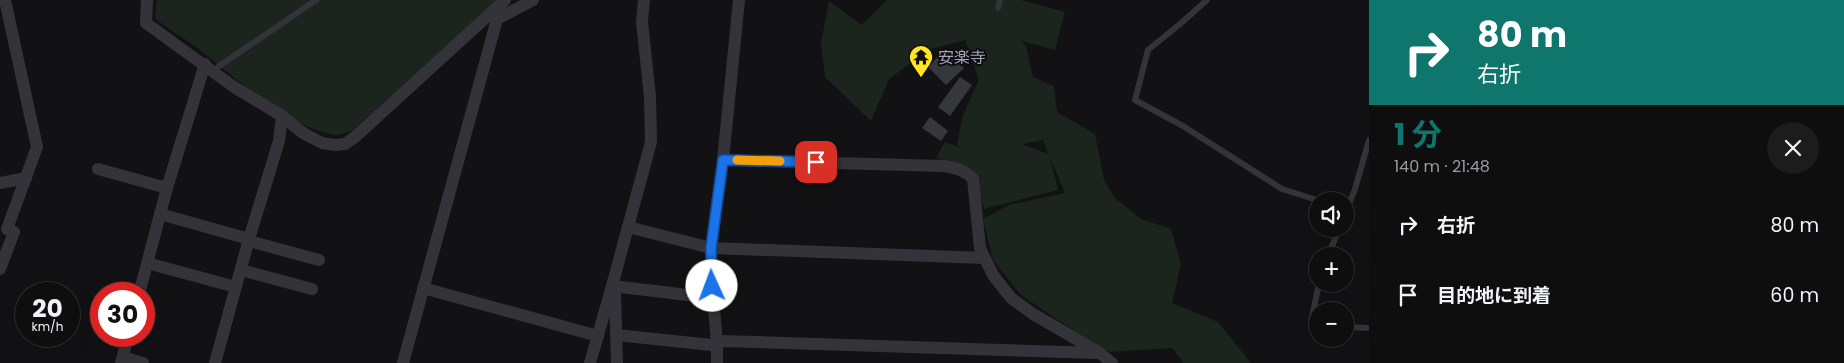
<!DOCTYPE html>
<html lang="ja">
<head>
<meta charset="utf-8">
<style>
	:root { --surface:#0e0e0f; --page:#1c1c1d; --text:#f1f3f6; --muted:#9b9c9e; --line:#2e2e2f; --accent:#0f766e }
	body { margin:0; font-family:Poppins,"Noto Sans JP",sans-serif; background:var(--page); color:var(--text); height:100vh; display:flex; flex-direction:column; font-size:19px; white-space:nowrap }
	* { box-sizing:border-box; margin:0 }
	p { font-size:16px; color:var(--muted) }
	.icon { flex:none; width:28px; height:28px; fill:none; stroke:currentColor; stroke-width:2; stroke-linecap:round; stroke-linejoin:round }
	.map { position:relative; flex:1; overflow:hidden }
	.details { display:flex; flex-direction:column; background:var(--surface); width:475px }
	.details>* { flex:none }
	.guide { background:#0f766e; color:#fff; overflow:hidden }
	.tools { position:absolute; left:1309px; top:192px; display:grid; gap:10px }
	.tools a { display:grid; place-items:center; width:45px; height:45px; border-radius:50%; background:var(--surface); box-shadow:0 5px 20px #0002,0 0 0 1px var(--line); font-size:25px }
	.speed { position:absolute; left:15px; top:282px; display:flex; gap:10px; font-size:25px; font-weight:700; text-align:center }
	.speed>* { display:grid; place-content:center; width:65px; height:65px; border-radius:50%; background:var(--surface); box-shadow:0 5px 20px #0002,0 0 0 1px var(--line); line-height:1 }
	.speed small { font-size:12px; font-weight:400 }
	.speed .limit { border:8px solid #d22; background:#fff; color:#111 }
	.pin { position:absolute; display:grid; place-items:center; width:42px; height:42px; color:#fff; margin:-21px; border-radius:10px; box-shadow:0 2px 8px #0006 }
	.me { position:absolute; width:55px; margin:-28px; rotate:358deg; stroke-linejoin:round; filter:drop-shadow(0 0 4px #0008) }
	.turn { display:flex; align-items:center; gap:18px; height:105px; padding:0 25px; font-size:22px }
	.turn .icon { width:65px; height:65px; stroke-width:2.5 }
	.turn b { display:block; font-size:35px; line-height:42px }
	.round { display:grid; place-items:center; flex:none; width:52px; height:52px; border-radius:26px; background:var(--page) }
	.headline { display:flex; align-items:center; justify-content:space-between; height:85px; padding:0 25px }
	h1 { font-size:30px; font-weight:700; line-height:38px; color:var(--accent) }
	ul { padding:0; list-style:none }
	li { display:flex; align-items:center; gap:15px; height:70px; padding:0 25px }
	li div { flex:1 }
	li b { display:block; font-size:19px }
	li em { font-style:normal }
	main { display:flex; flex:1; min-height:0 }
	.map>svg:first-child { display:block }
	.green { fill:#1c241e; fill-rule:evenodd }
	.building { fill:#36373c }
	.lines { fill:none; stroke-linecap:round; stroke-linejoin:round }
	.lane { stroke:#333339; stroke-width:6 }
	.street { stroke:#333339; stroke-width:12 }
	.route-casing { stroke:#114b97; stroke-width:12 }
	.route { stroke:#1a73e8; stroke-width:9 }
	.slow { stroke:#f59e0b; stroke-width:9 }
	.labels { text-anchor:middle; stroke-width:4; stroke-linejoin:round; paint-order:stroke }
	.poi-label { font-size:16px; fill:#a2a3b6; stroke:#0d0d0f; text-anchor:start }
</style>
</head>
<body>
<main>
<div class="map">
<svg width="1369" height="363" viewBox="0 0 1369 363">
	<rect width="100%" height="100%" fill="#121214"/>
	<g class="green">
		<path d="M157,0H497L352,131C348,132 342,135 338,135C302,134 238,82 211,59C194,44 173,32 155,19Z"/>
		<path d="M887,0H1021L1065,12L1055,50L1022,41L1026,47L1033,77L1054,86L1057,112L1095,134L1104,180L1114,197L1141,219L1171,229L1181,264L1172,303L1218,322L1251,363H1184L1172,348L1110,352L1065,325L1021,295L993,260L983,219L1009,205L1065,193L1050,158L1058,190L984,209L973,170L936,158L945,142L962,148L957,145L963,115L979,80L965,40L928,50L889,79L871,121L825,77L821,43L829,1L862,25ZM1043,140L1048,154L1022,144Z"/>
	</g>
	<g class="building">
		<path d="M945,49L964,68L946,85L928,67Z"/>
		<path d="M960,77L972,85L950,116L938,107Z"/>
		<path d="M930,117L948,131L941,141L922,128Z"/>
	</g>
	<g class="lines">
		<g class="lane">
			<path d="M1207,0L1180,24L1148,50L1135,100L1183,126L1282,189L1320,201"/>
			<path d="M998,8L1000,0"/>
			<path d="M212,71L316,0"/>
			<path d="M1345,214L1355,189L1369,140"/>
			<path d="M1328,256L1339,229"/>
			<path d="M1318,325L1311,321L1319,284"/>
			<path d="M1345,327L1369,328"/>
		</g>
		<g class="street">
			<path d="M147,0L146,23L234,87L282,116L303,133L322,143L336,145L345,144L355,137L505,0"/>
			<path d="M723,160L944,166C956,168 965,170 973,179L980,248L993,275L1011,298L1033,314L1100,353L1112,363"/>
			<path d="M98,169L167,188"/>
			<path d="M0,183L26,178"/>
			<path d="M160,214L249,239"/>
			<path d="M628,227L711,248L984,258"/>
			<path d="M249,241L319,260"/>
			<path d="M147,263L236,287"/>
			<path d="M0,269L14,232L7,229L37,147L5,0"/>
			<path d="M241,270L312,289"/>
			<path d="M423,288L598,336"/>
			<path d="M139,294L167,188L205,64"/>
			<path d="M616,335L712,345L722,341L1097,353"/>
			<path d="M123,357L143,363"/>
			<path d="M121,363L128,336"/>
			<path d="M215,363L249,239L279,141L282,116"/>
			<path d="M403,363L497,19L533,0"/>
			<path d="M590,363L612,286L651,142L650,97L642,22L644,0"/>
			<path d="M617,363L615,293L612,286L713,298"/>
			<path d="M717,363V343L711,274V248L723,160L739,0"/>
		</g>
	</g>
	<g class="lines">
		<g class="route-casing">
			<path id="route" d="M712,286L711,248L723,160L816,162"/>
		</g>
		<use href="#route" class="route"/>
		<path class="slow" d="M737,160L780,161"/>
	</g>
	<defs>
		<g id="temple-pin" transform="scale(1.25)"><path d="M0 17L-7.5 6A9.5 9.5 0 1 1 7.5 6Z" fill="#ffe61f" stroke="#0d0d0f"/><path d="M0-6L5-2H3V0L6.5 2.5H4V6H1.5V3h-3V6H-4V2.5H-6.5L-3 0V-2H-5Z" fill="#111"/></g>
	</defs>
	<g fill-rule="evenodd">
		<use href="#temple-pin" x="921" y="57"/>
	</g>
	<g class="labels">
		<g class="poi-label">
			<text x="938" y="63">安楽寺</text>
		</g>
	</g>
</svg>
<div class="tools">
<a><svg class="icon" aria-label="sound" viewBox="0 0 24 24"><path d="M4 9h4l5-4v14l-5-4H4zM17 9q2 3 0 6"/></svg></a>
<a>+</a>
<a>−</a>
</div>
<div class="speed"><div>20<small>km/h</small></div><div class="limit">30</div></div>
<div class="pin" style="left:816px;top:162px;background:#d93025"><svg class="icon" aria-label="arrive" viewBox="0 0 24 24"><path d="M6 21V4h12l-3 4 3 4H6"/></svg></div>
<svg class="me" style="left:712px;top:286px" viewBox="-20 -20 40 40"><circle r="19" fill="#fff"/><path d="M0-13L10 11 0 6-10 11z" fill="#1a73e8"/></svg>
</div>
<section class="details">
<div class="guide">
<div class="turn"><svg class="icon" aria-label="right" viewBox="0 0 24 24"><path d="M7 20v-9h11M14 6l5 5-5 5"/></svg><div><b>80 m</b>右折</div></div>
</div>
<div class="headline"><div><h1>1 分</h1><p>140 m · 21:48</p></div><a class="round"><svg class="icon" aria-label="close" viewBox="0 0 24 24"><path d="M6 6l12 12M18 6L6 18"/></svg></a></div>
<ul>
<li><svg class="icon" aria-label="right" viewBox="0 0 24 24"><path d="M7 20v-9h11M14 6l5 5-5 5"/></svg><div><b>右折</b></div><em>80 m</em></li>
<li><svg class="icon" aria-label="arrive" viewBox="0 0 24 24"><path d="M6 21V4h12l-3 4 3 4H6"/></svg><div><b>目的地に到着</b></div><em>60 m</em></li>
</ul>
</section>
</main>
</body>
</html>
